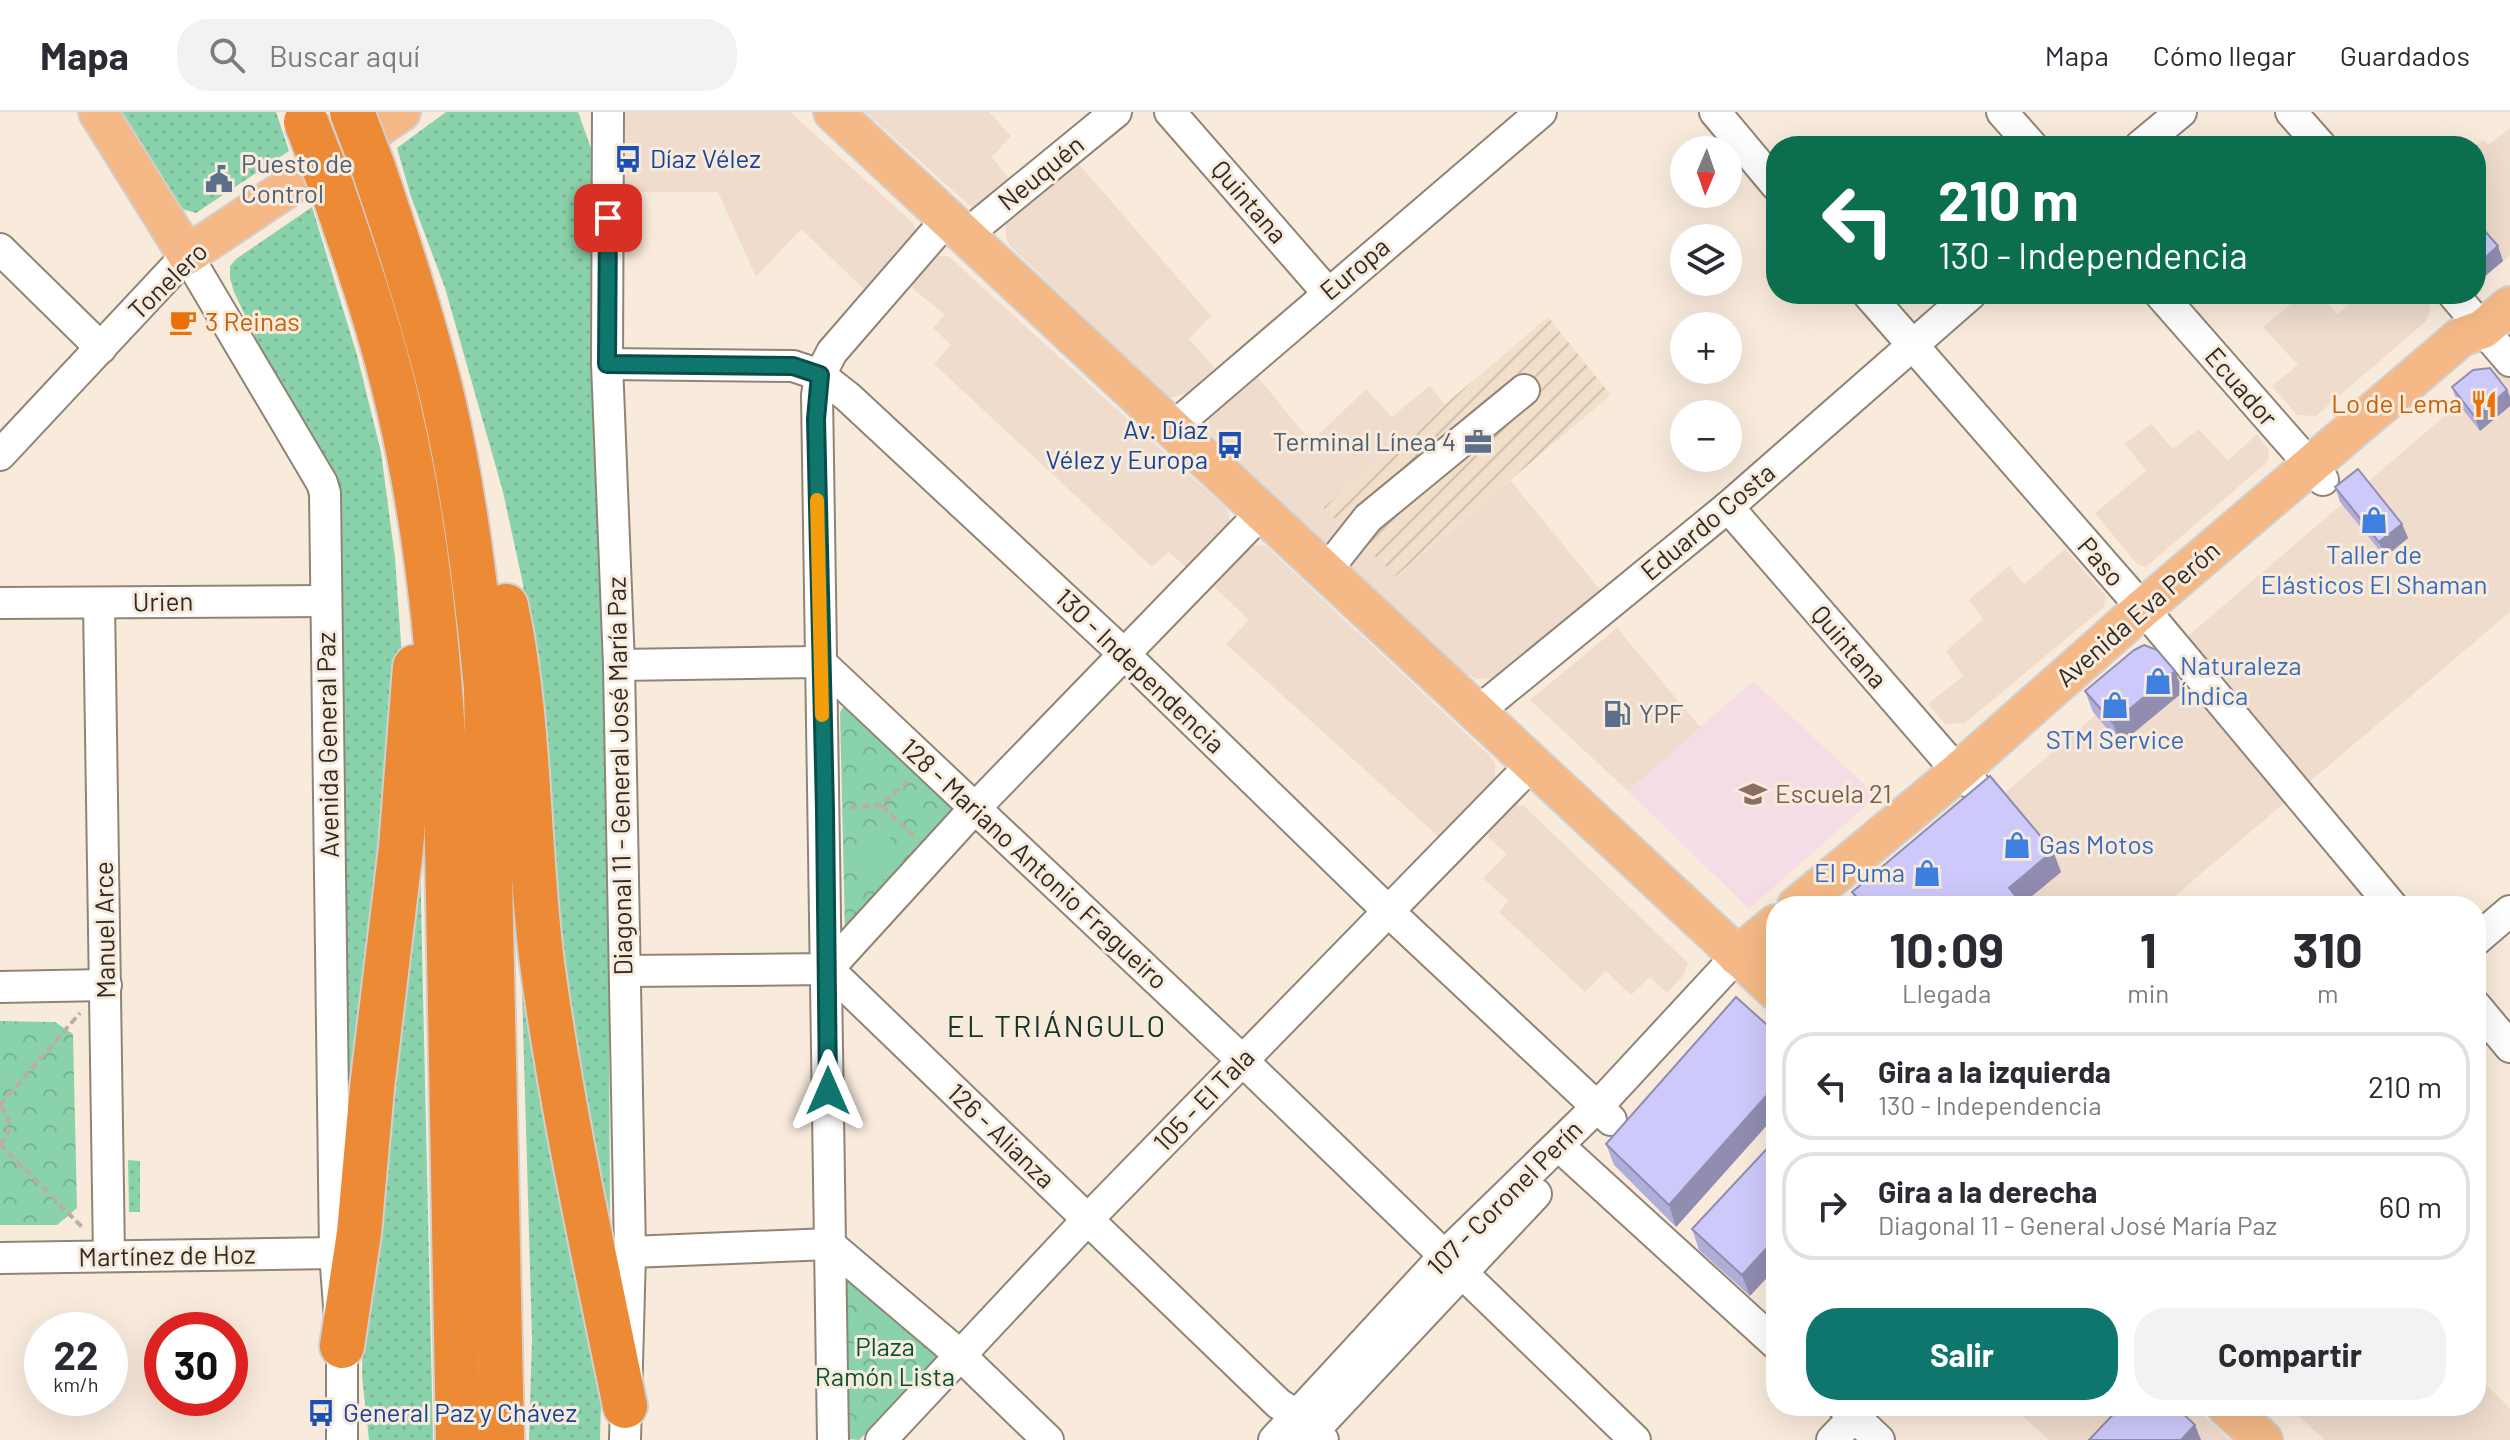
<!DOCTYPE html>
<html lang="es">
<head>
<meta charset="utf-8">
<style>
	:root { --surface:#fff; --page:#f2f2f3; --text:#2b2b33; --muted:#7c7c81; --line:#e1e1e2; --accent:#0f766e }
	body { margin:0; font-family:Barlow,sans-serif; background:var(--page); color:var(--text); height:100vh; display:flex; flex-direction:column; font-size:30px; white-space:nowrap }
	* { box-sizing:border-box; margin:0 }
	p { font-size:26px; color:var(--muted) }
	.icon { flex:none; width:44px; height:44px; fill:none; stroke:currentColor; stroke-width:2; stroke-linecap:round; stroke-linejoin:round }
	.map { position:relative; flex:1; overflow:hidden }
	.drawer { position:absolute; left:1766px; top:784px; width:720px; height:520px; display:flex; flex-direction:column; background:var(--surface); border-radius:32px; box-shadow:0 8px 32px #0002 }
	.drawer>* { flex:none }
	.hud { position:absolute; left:1766px; top:24px; width:720px; height:168px; border-radius:32px; box-shadow:0 8px 32px #0002; background:#0b6e4f; color:#fff; overflow:hidden }
	.needle { width:52px; rotate:182deg }
	.fabs { position:absolute; left:1670px; top:24px; display:grid; gap:16px }
	.fabs a { display:grid; place-items:center; width:72px; height:72px; border-radius:50%; background:var(--surface); box-shadow:0 8px 32px #0002; font-size:40px }
	.speed { position:absolute; left:24px; top:1200px; display:flex; gap:16px; font-size:40px; font-weight:700; text-align:center }
	.speed>* { display:grid; place-content:center; width:104px; height:104px; border-radius:50%; background:var(--surface); box-shadow:0 8px 32px #0002; line-height:1 }
	.speed small { font-size:20px; font-weight:400 }
	.speed .limit { border:12px solid #d22; background:#fff; color:#111 }
	.pin { position:absolute; display:grid; place-items:center; width:68px; height:68px; color:#fff; margin:-34px; border-radius:16px; box-shadow:0 4px 12px #0006 }
	.me { position:absolute; width:88px; margin:-44px; rotate:0deg; stroke-linejoin:round; filter:drop-shadow(0 0 6px #0008) }
	.turn { display:flex; align-items:center; gap:28px; height:168px; padding:0 40px; font-size:36px }
	.turn .icon { width:104px; height:104px; stroke-width:2.5 }
	.turn b { display:block; font-size:56px; line-height:68px }
	.eta { display:flex; justify-content:space-evenly; align-items:center; height:136px; text-align:center }
	.eta b { font-size:48px; font-weight:700; line-height:56px }
	.button { display:flex; gap:16px; margin-top:auto; padding:16px 40px }
	.button a { flex:1; height:92px; border-radius:32px; background:var(--accent); color:#fff; font-size:32px; font-weight:700; line-height:92px; text-align:center }
	.button a+a { background:var(--page); color:var(--text) }
	ul { padding:0; list-style:none }
	li { display:flex; align-items:center; gap:24px; height:108px; margin:0 16px 12px; padding:0 24px; border:4px solid var(--line); border-radius:32px }
	li div { flex:1 }
	li b { display:block; font-size:30px }
	li em { font-style:normal }
	header { display:flex; align-items:center; gap:48px; box-sizing:border-box; height:112px; padding:0 40px; background:var(--surface); border-bottom:2px solid var(--line) }
	header strong { font-size:38px }
	nav { display:flex; gap:44px; margin-inline-start:auto; font-size:28px }
	.search { width:560px; height:72px; background:var(--page); display:flex; align-items:center; gap:20px; box-sizing:border-box; padding:0 28px; border-radius:32px; color:var(--muted); font-size:30px }
	.map>svg:first-child { display:block }
	.commercial { fill:#efdccd }
	.industrial { fill:url(#industrial-furrows) }
	.education { fill:#f6dce4 }
	.grass { fill:url(#grass-dots) }
	.park { fill:url(#park-crowns) }
	.garden { fill:#8ad2ab }
	.lines { fill:none; stroke-linecap:round; stroke-linejoin:round }
	.minor-casing { stroke:#918476; stroke-width:34 }
	.major-casing { stroke:#d1d0cf; stroke-width:42 }
	.highway-casing { stroke:#d1d0cf; stroke-width:48 }
	.path { stroke:#baafa3; stroke-width:4; stroke-dasharray:8 4; stroke-linecap:butt }
	.minor { stroke:#fff; stroke-width:30 }
	.major { stroke:#f4b986; stroke-width:38 }
	.highway { stroke:#ec8a36; stroke-width:44 }
	.highway-bridge-casing { stroke:#d1d0cf; stroke-width:48; stroke-linecap:butt }
	.highway-bridge { stroke:#ec8a36; stroke-width:44 }
	.wall { fill:#b0aed8 }
	.shaded-wall { fill:#908db0 }
	.building { fill:#cdcafb; stroke:#908db0; stroke-width:2 }
	.route-casing { stroke:#0a4d48; stroke-width:20 }
	.route { stroke:#0f766e; stroke-width:14 }
	.slow { stroke:#f59e0b; stroke-width:14 }
	.labels { text-anchor:middle; stroke-width:6; stroke-linejoin:round; paint-order:stroke }
	.transit-label { font-size:26px; fill:#164399; stroke:#f9ebdc; text-anchor:start }
	.service-label { font-size:26px; fill:#4e5e75; stroke:#f9ebdc; text-anchor:start }
	.street-label { font-size:26px; fill:#302b25; stroke:#f9ebdc }
	.food-label { font-size:26px; fill:#c56008; stroke:#f9ebdc; text-anchor:start }
	.shop-label { font-size:26px; fill:#366cbe; stroke:#f9ebdc }
	.education-label { font-size:26px; fill:#785e54; stroke:#f9ebdc; text-anchor:start }
	.park-label { font-size:26px; fill:#055334; stroke:#f9ebdc }
	.quarter-label { font-size:30px; letter-spacing:2px; fill:#15332b; stroke:#f9ebdc }
</style>
</head>
<body>
<header>
<strong>Mapa</strong>
<div class="search"><svg class="icon" aria-label="search" viewBox="0 0 24 24"><circle cx="10" cy="10" r="6"/><path d="M15 15l6 6"/></svg>Buscar aquí</div>
<nav><a>Mapa</a><a>Cómo llegar</a><a>Guardados</a></nav>
</header>
<div class="map">
<svg width="2510" height="1328" viewBox="0 0 2510 1328">
	<defs>
		<pattern id="industrial-furrows" width="10" height="10" patternUnits="userSpaceOnUse" patternTransform="scale(2)"><rect width="10" height="10" fill="#f2dfca"/><path d="M-1 1l2-2M0 10L10 0M9 11l2-2" fill="none" stroke="#d0c0ad"/></pattern>
		<pattern id="grass-dots" width="8" height="8" patternUnits="userSpaceOnUse" patternTransform="scale(2)"><rect width="8" height="8" fill="#8ad2ab"/><path d="M2 2h.1M6 6h.1" fill="none" stroke="#77b493" stroke-width="1.8" stroke-linecap="round"/></pattern>
		<pattern id="park-crowns" width="20" height="18" patternUnits="userSpaceOnUse" patternTransform="scale(2)"><rect width="20" height="18" fill="#8ad2ab"/><path d="M2 6a3 3 0 1 1 6 0M12 15a3 3 0 1 1 6 0" fill="none" stroke="#77b493"/></pattern>
	</defs>
	<rect width="100%" height="100%" fill="#f9ebdc"/>
	<g class="commercial">
		<path d="M618,0H790L913,111L917,121L869,182L801,117L756,165L718,80H618Z"/>
		<path d="M865,0H989L1011,24L992,45L1016,76L976,99Z"/>
		<path d="M2510,16V143L2484,165L2476,163V34L2484,28L2488,33Z"/>
		<path d="M1070,42L1211,204L1189,227L1215,256L1185,282L1168,286L1162,281L1010,134L1006,126V110L1010,95Z"/>
		<path d="M937,144H948L1227,397L1230,408L1229,419L1188,457L1169,440L1152,455L934,252L951,233L933,216L945,203L906,171L927,150Z"/>
		<path d="M2303,182H2320L2337,202L2362,182H2418L2431,196L2426,209L2316,304L2297,303L2272,274L2298,253L2263,215Z"/>
		<path d="M2510,248V500L2163,794H1873Z"/>
		<path d="M1251,257L1311,330L1366,277L1392,305L1429,274L1445,292L1323,396L1397,464L1510,368L1602,480L1503,565L1478,567L1464,562L1211,323L1208,303Z"/>
		<path d="M2151,312L2173,337L2199,317L2228,349L2257,322L2269,338L2268,349L2146,455L2137,452L2095,401L2146,359L2125,332Z"/>
		<path d="M1259,433L1266,434L1490,644L1495,652V669L1440,726L1226,532L1249,508L1208,469L1246,434Z"/>
		<path d="M2065,437L2106,484L2104,495L1965,611L1945,612L1928,592L1963,564L1946,539L1983,507L1969,488L2009,454L2024,472Z"/>
		<path d="M1617,516L1701,616L1628,679L1530,588Z"/>
		<path d="M1515,693L1524,694L1688,851L1685,861L1667,881L1650,865L1631,883L1606,859L1585,880L1499,800L1508,789L1483,766L1507,742L1487,724Z"/>
		<path d="M2476,1262L2510,1297V1328H2325L2288,1294H2476Z"/>
		<path d="M2021,1294H2194L2230,1328H2049L2017,1299Z"/>
	</g>
	<path class="industrial" d="M1548,205L1611,283L1396,464L1323,396Z"/>
	<path class="education" d="M1753,569L1877,684L1749,797L1628,679Z"/>
	<g class="grass">
		<path d="M110,0H276L289,39L196,101L182,97L168,75L161,79Z"/>
		<path d="M446,0H578L593,42L607,500L610,1114L569,959L523,472L503,380L445,176L411,85L397,36Z"/>
		<path d="M312,95L357,243L381,340L395,446L403,559L348,1068L339,401L234,180L230,166V154L236,147Z"/>
		<path d="M419,700L433,1328H369L362,1264L363,1210Z"/>
		<path d="M521,842L602,1257L600,1328H529L532,1226Z"/>
		<path d="M128,1048L140,1049V1100H129Z"/>
	</g>
	<g class="park">
		<path d="M844,594H852L960,695L845,819L840,600Z"/>
		<path d="M0,909L55,910L73,922L77,1096L57,1113H0Z"/>
		<path d="M853,1167L940,1247L859,1328L849,1327L845,1170Z"/>
	</g>
	<path class="garden" d="M889,715L894,766L861,770L856,719Z"/>
	<g class="lines">
		<g class="minor-casing">
			<g id="minor">
				<path d="M608,0L607,252L619,553L630,1140L625,1328"/>
				<path d="M1170,0L1327,180"/>
				<path d="M1715,0L1776,73"/>
				<path d="M2002,0L2032,34"/>
				<path d="M2291,0L2321,34"/>
				<path d="M2140,34L2181,0"/>
				<path d="M967,122L1116,0"/>
				<path d="M0,137L101,236"/>
				<path d="M1868,182L2157,513L2392,794"/>
				<path d="M2160,182L2323,368"/>
				<path d="M2453,182L2510,249"/>
				<path d="M607,252L793,254L820,263L848,285L1123,541L1389,800L1611,1008"/>
				<path d="M1171,317L1541,0"/>
				<path d="M0,343L187,143L322,371L325,381L335,1141L342,1234V1328"/>
				<path d="M1728,395L1958,660L1974,673"/>
				<path d="M1326,459L1368,406L1524,278"/>
				<path d="M0,491L326,489"/>
				<path d="M99,491L109,1144"/>
				<path d="M619,553L820,550L1243,949L1635,1328"/>
				<path d="M1476,601L1728,395L1971,182"/>
				<path d="M2476,828L2510,799"/>
				<path d="M828,857L974,697L1263,399"/>
				<path d="M625,859L828,857L1279,1292L1297,1303L1323,1328"/>
				<path d="M0,875L106,873"/>
				<path d="M2476,894L2510,935"/>
				<path d="M1571,1045L1776,1232"/>
				<path d="M630,1140L829,1132L960,1243L1048,1328"/>
				<path d="M0,1146L335,1141"/>
				<path d="M1843,1294L1879,1328"/>
				<path d="M833,1328L817,283L820,263L832,240L949,105"/>
				<path d="M881,1328L1088,1107L1531,653"/>
				<path d="M1274,1328L1444,1144L1598,994L1737,844"/>
				<path d="M1305,1328L1536,1082"/>
				<path d="M1832,1328L1865,1294"/>
			</g>
		</g>
		<g class="major-casing">
			<g id="major">
				<path d="M98,0L187,143L401,0"/>
				<path d="M833,0L1776,879"/>
				<path d="M1797,794L1958,660L2142,497L2461,225L2483,217L2510,194"/>
				<path d="M1737,844L1776,812"/>
				<path d="M2226,1294L2263,1328"/>
			</g>
		</g>
		<g class="highway-casing">
			<g id="highway">
				<path d="M373,55C399,131 424,209 443,288C465,382 477,480 486,576L502,1328"/>
				<path d="M332,76C357,149 382,222 399,297C428,422 440,549 446,677L458,1328"/>
				<path d="M506,494C531,611 527,733 542,851C562,1000 595,1147 625,1294"/>
				<path d="M342,1234L359,1121L372,976L401,736L415,555"/>
			</g>
		</g>
		<g class="path">
			<path d="M882,694L916,726"/>
			<path d="M850,696L881,693L908,669"/>
			<path d="M0,993L80,901"/>
			<path d="M0,994C12,1006 12,1020 0,1032"/>
			<path d="M0,1032L83,1116"/>
		</g>
		<use href="#minor" class="minor"/>
		<use href="#major" class="major"/>
		<use href="#highway" class="highway"/>
		<g class="highway-bridge-casing">
			<g id="highway-bridge">
				<path d="M352,0L373,55"/>
				<path d="M306,10L332,76"/>
			</g>
		</g>
		<use href="#highway-bridge" class="highway-bridge"/>
	</g>
	<g class="wall">
		<path d="M2476,109L2498,134L2503,149L2484,165H2476Z"/>
		<path d="M2452,275L2507,278L2510,285V294L2480,319L2457,290Z"/>
		<path d="M2335,375L2402,412L2408,426L2385,445L2340,390Z"/>
		<path d="M2085,579L2183,580L2120,632L2093,600Z"/>
		<path d="M2053,739L2061,760L2021,793L2022,794H1858L1852,780Z"/>
		<path d="M1776,921V1003L1676,1115L1614,1053L1606,1032Z"/>
		<path d="M1776,1027L1750,1184L1699,1138L1692,1117Z"/>
	</g>
	<g class="shaded-wall">
		<path d="M2498,134L2503,149L2484,165L2479,151Z"/>
		<path d="M2507,278L2510,285V294L2480,319L2475,305Z"/>
		<path d="M2402,412L2408,426L2385,445L2379,430Z"/>
		<path d="M2175,559L2183,580L2120,632L2113,611Z"/>
		<path d="M2053,739L2061,760L2021,793L2022,794H2015L2009,776Z"/>
		<path d="M1776,973V1003L1676,1115L1669,1093Z"/>
		<path d="M1776,1126V1156L1750,1184L1742,1163Z"/>
		<path d="M2195,1313L2201,1328H2181Z"/>
	</g>
	<g class="building">
		<path d="M2476,109L2498,134L2479,151H2476Z"/>
		<path d="M2490,256L2507,278L2475,305L2452,275L2473,258Z"/>
		<path d="M2358,357L2402,412L2379,430L2335,375Z"/>
		<path d="M2144,533L2157,538L2175,559L2113,611L2085,579L2134,538Z"/>
		<path d="M1990,664L2053,739L2009,776L2020,790L2015,794H1865L1852,780Z"/>
		<path d="M1736,885L1776,921V973L1669,1093L1606,1032Z"/>
		<path d="M1776,1027V1126L1742,1163L1692,1117Z"/>
		<path d="M2121,1294H2175L2195,1313L2181,1328H2089Z"/>
	</g>
	<g class="lines">
		<g class="route-casing">
			<path id="route" d="M608,106L607,252L793,254L820,263L816,307L825,698L828,979"/>
		</g>
		<use href="#route" class="route"/>
		<path class="slow" d="M817,388L822,603"/>
	</g>
	<defs>
		<g id="bus-bare" transform="scale(2.16)"><path d="M-5-6H5V4H4V6H2V4H-2V6H-4V4H-5ZM-3.5-4V0h7V-4ZM-3.5 1.2v1.5H-2V1.2ZM2 1.2v1.5H3.5V1.2Z" fill="#1a4fb4" stroke="#f9ebdc" stroke-width="2.5" paint-order="stroke"/></g>
		<g id="civic-bare" transform="scale(2.16)"><path d="M-.6-6.5H3V-4.5H.6V-3L4-1V1h2V6H-6V1h2V-1L-.6-3ZM-1.2 2.5V6h2.4V2.5Z" fill="#5c6f8a" stroke="#f9ebdc" stroke-width="2.5" paint-order="stroke"/></g>
		<g id="cafe-bare" transform="scale(2.16)"><path d="M-5.5-4.5H6V0H3Q3 3.5 0 3.5H-2.5Q-5.5 3.5-5.5 0ZM3-3.2v2h1.7v-2ZM-6 4.5H4V6H-6Z" fill="#e8710a" stroke="#f9ebdc" stroke-width="2.5" paint-order="stroke"/></g>
		<g id="restaurant-bare" transform="scale(2.16)"><path d="M-5-6h1v4h1v-4h1v4h1v-4h1v5L-1.5 .5V6h-2V.5L-5-1ZM5-6V6H3V1.5H1.5Q1.5-4 5-6Z" fill="#e8710a" stroke="#f9ebdc" stroke-width="2.5" paint-order="stroke"/></g>
		<g id="office-bare" transform="scale(2.16)"><path d="M-6-3h4V-5.5h4V-3h4V5H-6ZM-1-4.5V-3h2v-1.5ZM-6 0V1H6V0Z" fill="#5c6f8a" stroke="#f9ebdc" stroke-width="2.5" paint-order="stroke"/></g>
		<g id="shop-bare" transform="scale(2.16)"><path d="M-5-2.5h2.3a2.7 3.5 0 0 1 5.4 0H5L5.5 6h-11ZM-1.5-2.5h3a1.5 2.3 0 0 0-3 0Z" fill="#3f7fe0" stroke="#f9ebdc" stroke-width="2.5" paint-order="stroke"/></g>
		<g id="fuel-bare" transform="scale(2.16)"><path d="M-5.5-6h7V0h2V4h1.3V-2.5L3-4.5l.8-.8L6-3V5H2.5V1h-1V6h-7ZM-4.2-4.7v3.2H.2V-4.7Z" fill="#5c6f8a" stroke="#f9ebdc" stroke-width="2.5" paint-order="stroke"/></g>
		<g id="school-bare" transform="scale(2.16)"><path d="M0-5L7-2L0 1L-7-2ZM-4 1L0 2.5L4 1V4Q0 6-4 4Z" fill="#8d6e63" stroke="#f9ebdc" stroke-width="2.5" paint-order="stroke"/></g>
	</defs>
	<g fill-rule="evenodd">
		<use href="#bus-bare" x="628" y="47"/>
		<use href="#civic-bare" x="219" y="67"/>
		<use href="#cafe-bare" x="183" y="210"/>
		<use href="#restaurant-bare" x="2484" y="292"/>
		<use href="#office-bare" x="1478" y="330"/>
		<use href="#bus-bare" x="1230" y="333"/>
		<use href="#shop-bare" x="2374" y="408"/>
		<use href="#shop-bare" x="2158" y="569"/>
		<use href="#shop-bare" x="2115" y="593"/>
		<use href="#fuel-bare" x="1617" y="602"/>
		<use href="#school-bare" x="1753" y="682"/>
		<use href="#shop-bare" x="2017" y="733"/>
		<use href="#shop-bare" x="1927" y="761"/>
		<use href="#bus-bare" x="321" y="1301"/>
	</g>
	<g class="labels">
		<g class="transit-label">
			<text x="650" y="56">Díaz Vélez</text>
			<text x="1208" y="327" text-anchor="end">Av. Díaz<tspan x="1208" dy="30">Vélez y Europa</tspan></text>
			<text x="343" y="1310">General Paz y Chávez</text>
		</g>
		<g class="service-label">
			<text x="241" y="61">Puesto de<tspan x="241" dy="30">Control</tspan></text>
			<text x="1456" y="339" text-anchor="end">Terminal Línea 4</text>
			<text x="1639" y="611">YPF</text>
		</g>
		<g class="street-label">
			<text transform="translate(1041 61) rotate(-39)" y="9">Neuquén</text>
			<text transform="translate(1249 90) rotate(49)" y="9">Quintana</text>
			<text transform="translate(1355 157) rotate(-40)" y="9">Europa</text>
			<text transform="translate(168 169) rotate(-44)" y="9">Tonelero</text>
			<text transform="translate(2241 275) rotate(49)" y="9">Ecuador</text>
			<text transform="translate(1708 410) rotate(-40)" y="9">Eduardo Costa</text>
			<text transform="translate(2101 450) rotate(49)" y="9">Paso</text>
			<text transform="translate(163 490) rotate(-1)" y="9">Urien</text>
			<text transform="translate(2138 502) rotate(-41)" y="9">Avenida Eva Perón</text>
			<text transform="translate(1849 535) rotate(49)" y="9">Quintana</text>
			<text transform="translate(1140 559) rotate(44)" y="9">130 - Independencia</text>
			<text transform="translate(328 633) rotate(-91)" y="9">Avenida General Paz</text>
			<text transform="translate(620 664) rotate(-91)" y="9">Diagonal 11 - General José María Paz</text>
			<text transform="translate(1034 752) rotate(43)" y="9">128 - Mariano Antonio Fragueiro</text>
			<text transform="translate(105 818) rotate(-91)" y="9">Manuel Arce</text>
			<text transform="translate(1204 988) rotate(-46)" y="9">105 - El Tala</text>
			<text transform="translate(1001 1024) rotate(44)" y="9">126 - Alianza</text>
			<text transform="translate(1505 1086) rotate(-45)" y="9">107 - Coronel Perín</text>
			<text transform="translate(167 1144) rotate(-1)" y="9">Martínez de Hoz</text>
		</g>
		<g class="food-label">
			<text x="205" y="219">3 Reinas</text>
			<text x="2462" y="301" text-anchor="end">Lo de Lema</text>
		</g>
		<g class="shop-label">
			<text x="2374" y="452">Taller de<tspan x="2374" dy="30">Elásticos El Shaman</tspan></text>
			<text x="2180" y="563" text-anchor="start">Naturaleza<tspan x="2180" dy="30">Índica</tspan></text>
			<text x="2115" y="637">STM Service</text>
			<text x="2039" y="742" text-anchor="start">Gas Motos</text>
			<text x="1905" y="770" text-anchor="end">El Puma</text>
		</g>
		<g class="education-label">
			<text x="1775" y="691">Escuela 21</text>
		</g>
		<g class="park-label">
			<text x="885" y="1244">Plaza<tspan x="885" dy="30">Ramón Lista</tspan></text>
		</g>
		<g class="quarter-label">
			<text x="1057" y="925">EL TRIÁNGULO</text>
		</g>
	</g>
</svg>
<div class="fabs">
<a><svg class="needle" viewBox="-14 -14 28 28"><path d="M0-13l5 13h-10z" fill="#e53935"/><path d="M0 13l5-13h-10z" fill="#7c7c81"/></svg></a>
<a><svg class="icon" aria-label="layers" viewBox="0 0 24 24"><path d="M12 4l9 5-9 5-9-5zM3 14l9 5 9-5"/></svg></a>
<a>+</a>
<a>−</a>
</div>
<div class="speed"><div>22<small>km/h</small></div><div class="limit">30</div></div>
<div class="pin" style="left:608px;top:106px;background:#d93025"><svg class="icon" aria-label="arrive" viewBox="0 0 24 24"><path d="M6 21V4h12l-3 4 3 4H6"/></svg></div>
<svg class="me" style="left:828px;top:979px" viewBox="-20 -20 40 40"><path d="M0-17L14 15 0 8-14 15z" fill="#0f766e" stroke="#fff" stroke-width="4"/></svg>
<div class="hud">
<div class="turn"><svg class="icon" aria-label="left" viewBox="0 0 24 24"><path d="M17 20v-9H6M10 6l-5 5 5 5"/></svg><div><b>210 m</b>130 - Independencia</div></div>
</div>
<section class="drawer">
<div class="eta">
<div><b>10:09</b><p>Llegada</p></div>
<div><b>1</b><p>min</p></div>
<div><b>310</b><p>m</p></div>
</div>
<ul>
<li><svg class="icon" aria-label="left" viewBox="0 0 24 24"><path d="M17 20v-9H6M10 6l-5 5 5 5"/></svg><div><b>Gira a la izquierda</b><p>130 - Independencia</p></div><em>210 m</em></li>
<li><svg class="icon" aria-label="right" viewBox="0 0 24 24"><path d="M7 20v-9h11M14 6l5 5-5 5"/></svg><div><b>Gira a la derecha</b><p>Diagonal 11 - General José María Paz</p></div><em>60 m</em></li>
</ul>
<div class="button"><a>Salir</a><a>Compartir</a></div>
</section>
</div>
</body>
</html>
